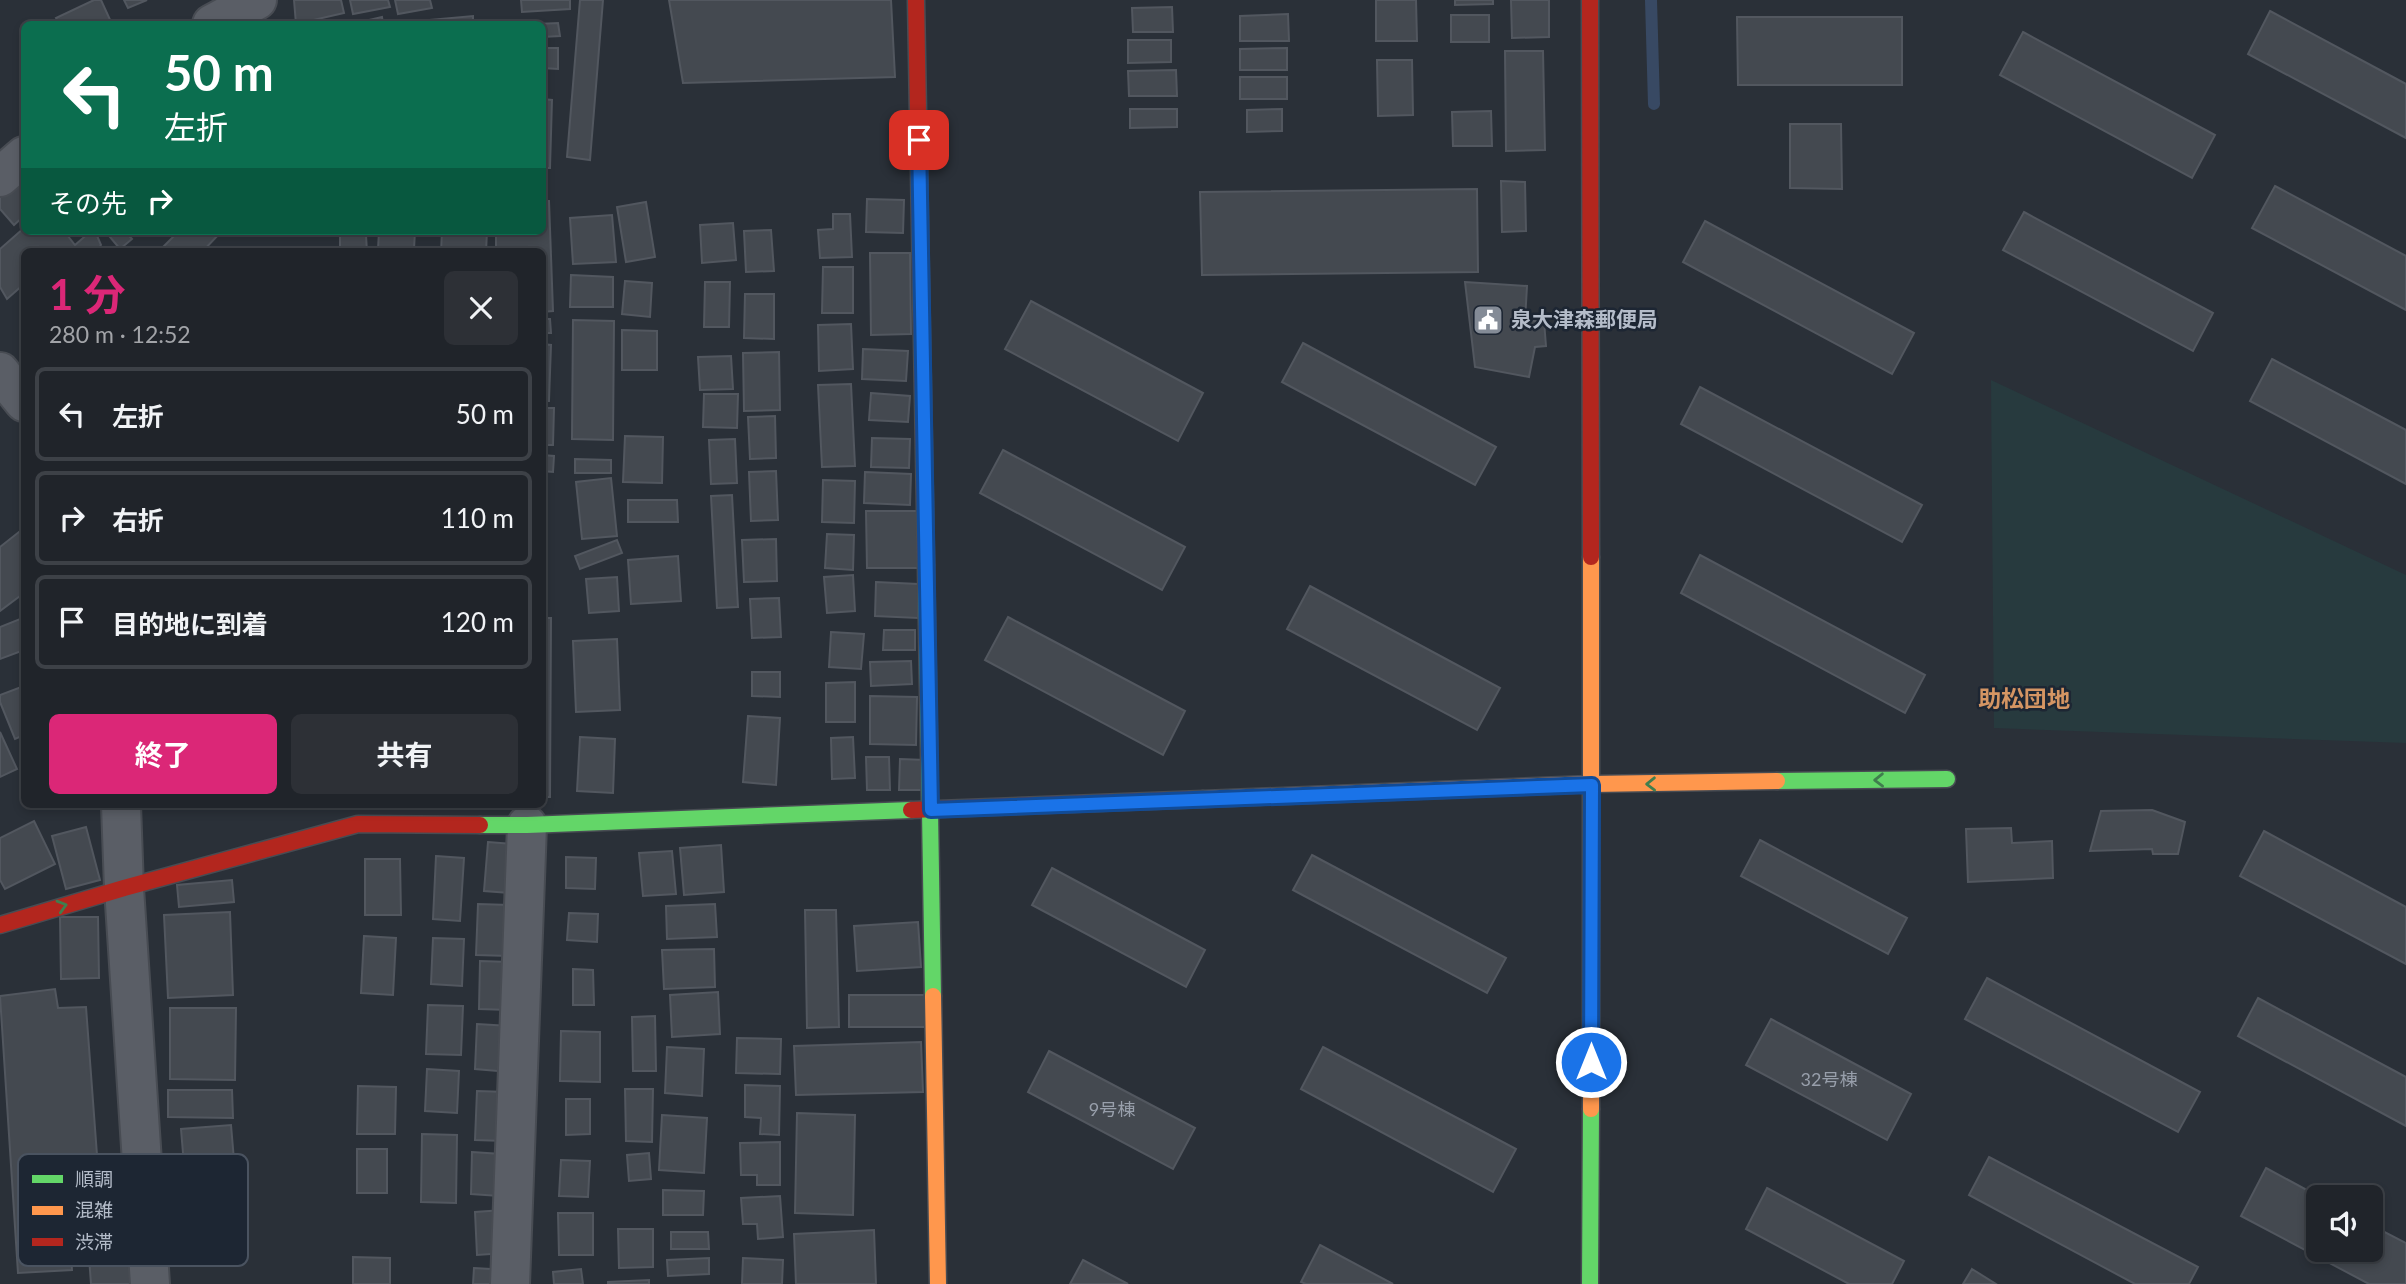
<!DOCTYPE html>
<html lang="ja">
<head>
<meta charset="utf-8">
<style>
	:root { --surface:#20242a; --page:#2d3036; --text:#f1f3f6; --muted:#a2a4a8; --line:#3d4147; --accent:#db2777 }
	body { margin:0; font-family:Lato,"Noto Sans JP",sans-serif; background:var(--page); color:var(--text); height:100vh; display:flex; flex-direction:column; font-size:26px; white-space:nowrap }
	* { box-sizing:border-box; margin:0 }
	p { font-size:23px; color:var(--muted) }
	.icon { flex:none; width:38px; height:38px; fill:none; stroke:currentColor; stroke-width:2; stroke-linecap:round; stroke-linejoin:round }
	.map { position:relative; flex:1; overflow:hidden }
	.sheet { position:absolute; left:21px; top:248px; width:525px; height:560px; display:flex; flex-direction:column; background:var(--surface); border-radius:10px; box-shadow:0 4px 10px #0003,0 0 0 2px var(--line) }
	.sheet>* { flex:none }
	.top-card { position:absolute; left:21px; top:21px; width:525px; height:214px; border-radius:10px; box-shadow:0 4px 10px #0003,0 0 0 2px var(--line); background:#0b6e4f; color:#fff; overflow:hidden }
	.fabs { position:absolute; left:2306px; top:1185px; display:grid; gap:14px }
	.fabs a { display:grid; place-items:center; width:77px; height:77px; border-radius:10px; background:var(--surface); box-shadow:0 4px 10px #0003,0 0 0 2px var(--line); font-size:35px }
	.pin { position:absolute; display:grid; place-items:center; width:60px; height:60px; color:#fff; margin:-30px; border-radius:14px; box-shadow:0 4px 10px #0006 }
	.me { position:absolute; width:77px; margin:-38px; rotate:0deg; stroke-linejoin:round; filter:drop-shadow(0 0 5px #0008) }
	.turn { display:flex; align-items:center; gap:24px; height:147px; padding:0 28px; font-size:32px }
	.turn .icon { width:91px; height:91px; stroke-width:2.5 }
	.turn b { display:block; font-size:49px; line-height:60px }
	.then { display:flex; align-items:center; height:66px; padding:0 28px; background:#0003; gap:14px; font-size:26px }
	.round { display:grid; place-items:center; flex:none; width:74px; height:74px; border-radius:10px; background:var(--page) }
	.head { display:flex; align-items:center; justify-content:space-between; height:119px; padding:0 28px }
	h1 { font-size:42px; font-weight:700; line-height:52px; color:var(--accent) }
	.button { display:flex; gap:14px; margin-top:auto; padding:14px 28px }
	.button a { flex:1; height:80px; border-radius:10px; background:var(--accent); color:#fff; font-size:28px; font-weight:700; line-height:80px; text-align:center }
	.button a+a { background:var(--page); color:var(--text) }
	ul { padding:0; list-style:none }
	li { display:flex; align-items:center; gap:21px; height:94px; margin:0 14px 10px; padding:0 14px; border:4px solid var(--line); border-radius:10px }
	li div { flex:1 }
	li b { display:block; font-size:26px }
	li em { font-style:normal }
	.map>svg:first-child { display:block }
	.green { fill:#273a3e }
	.lines { fill:none; stroke-linecap:round; stroke-linejoin:round }
	.stream { stroke:#384963; stroke-width:12 }
	.building { fill:#444950; stroke:#52575f; stroke-width:2 }
	.street-casing { stroke:#484c53; stroke-width:42 }
	.fast-casing { stroke:#484c53; stroke-width:19 }
	.slow-casing { stroke:#484c53; stroke-width:19 }
	.jam-casing { stroke:#484c53; stroke-width:19 }
	.street { stroke:#5a5e66; stroke-width:38 }
	.fast { stroke:#63d668; stroke-width:16 }
	.slow { stroke:#ff974d; stroke-width:16 }
	.jam { stroke:#b3261e; stroke-width:16 }
	.oneway { stroke:#407e4e }
	.route-casing { stroke:#114b97; stroke-width:18 }
	.route { stroke:#1a73e8; stroke-width:12 }
	.labels { text-anchor:middle; stroke-width:5; stroke-linejoin:round; paint-order:stroke }
	.number-label { font-size:18px; fill:#989fab }
	.poi-label { font-size:21px; font-weight:bold; fill:#b4bcc9; stroke:#1d2633; text-anchor:start }
	.neighbourhood-label { font-size:23px; font-weight:bold; fill:#d59563; stroke:#1d2633 }
	.key { fill:#1d2633; stroke:#4a5360; stroke-width:2 }
	.key-label { font-size:19px; fill:#b4bcc9 }
</style>
</head>
<body>
<div class="map">
<svg width="2406" height="1284" viewBox="0 0 2406 1284">
	<rect width="100%" height="100%" fill="#2a3038"/>
	<path class="green" d="M1991,380L2406,575V743L1994,728Z"/>
	<g class="lines">
		<path class="stream" d="M1651,0L1654,104"/>
	</g>
	<g class="building">
		<path d="M94,0H101L112,24H59L56,18Z"/>
		<path d="M124,0H147L128,8Z"/>
		<path d="M294,0H341L344,13L296,24Z"/>
		<path d="M350,0H388L390,7L353,14Z"/>
		<path d="M395,0H430L432,8L398,14Z"/>
		<path d="M521,0H570V9L522,12Z"/>
		<path d="M580,0H603L590,160L567,157Z"/>
		<path d="M669,0H891L895,77L683,83Z"/>
		<path d="M1376,0H1416L1417,41H1376Z"/>
		<path d="M1455,0H1493V4L1455,5Z"/>
		<path d="M1511,0H1549V37L1512,38Z"/>
		<path d="M1172,7L1173,32H1133L1132,8Z"/>
		<path d="M2270,11L2406,84V138L2248,54Z"/>
		<path d="M1288,14L1289,41H1240V16Z"/>
		<rect x="1451" y="15" width="38" height="27"/>
		<path d="M473,16V24H419V21Z"/>
		<path d="M382,17L383,24H352Z"/>
		<path d="M1737,17H1902V85H1738Z"/>
		<path d="M558,23L560,36L542,37V24H537Z"/>
		<path d="M2023,32L2215,135L2192,178L2000,75Z"/>
		<path d="M1128,40H1171V62L1128,63Z"/>
		<path d="M542,48H558V69L542,68Z"/>
		<path d="M1287,48V70H1240V49Z"/>
		<path d="M1505,51H1543L1545,150L1506,151Z"/>
		<path d="M1377,60H1412L1413,115L1378,116Z"/>
		<path d="M1176,70L1177,96H1129L1128,71Z"/>
		<rect x="1240" y="77" width="47" height="22"/>
		<path d="M542,99L552,100L550,168H542Z"/>
		<path d="M1130,109H1177V127L1130,128Z"/>
		<path d="M1282,109V131L1247,132V110Z"/>
		<path d="M1491,111L1492,146H1453L1452,112Z"/>
		<path d="M1790,124H1841L1842,189L1790,188Z"/>
		<path d="M24,173V216L14,225L0,209V195Z"/>
		<path d="M1501,181L1525,182L1526,231L1502,232Z"/>
		<path d="M2275,186L2406,256V310L2252,228Z"/>
		<path d="M1477,189L1478,272L1202,275L1200,192Z"/>
		<path d="M867,199L904,200L903,233L866,232Z"/>
		<path d="M542,201H549L553,311L542,312V252H496V231H542Z"/>
		<path d="M646,202L655,257L626,262L617,207Z"/>
		<path d="M2024,212L2213,313L2193,351L2003,250Z"/>
		<path d="M833,214H850L852,257L820,258L818,230L833,229Z"/>
		<path d="M612,215L616,262L573,264L570,218Z"/>
		<path d="M1705,221L1914,333L1892,374L1683,262Z"/>
		<path d="M733,223L736,260L702,263L700,225Z"/>
		<path d="M24,228V231H64L75,245L91,231H95L101,245L96,252H24V284L7,299L0,287V249Z"/>
		<path d="M771,230L774,271L746,272L744,231Z"/>
		<path d="M105,231H125L132,239L120,249Z"/>
		<path d="M179,231H222L202,252H158Z"/>
		<path d="M379,231H415L414,249H378Z"/>
		<path d="M442,231H487L486,252H441Z"/>
		<path d="M366,235L367,252H340V236Z"/>
		<path d="M870,253H910L911,334L871,335Z"/>
		<path d="M823,267H853V313H822Z"/>
		<path d="M571,275L613,277V307H570Z"/>
		<path d="M625,281L652,283L650,317L622,314Z"/>
		<path d="M705,282H730L729,327H704Z"/>
		<path d="M1465,282L1527,286L1525,321H1544L1546,346L1535,347L1529,377L1475,367Z"/>
		<path d="M745,294H774V339L744,338Z"/>
		<path d="M1031,301L1203,393L1178,441L1005,349Z"/>
		<path d="M542,319H550L551,333H542Z"/>
		<path d="M573,320L614,321L613,440L572,439Z"/>
		<path d="M851,324L853,369L819,371L818,325Z"/>
		<path d="M622,330L657,331V370H622Z"/>
		<path d="M1303,343L1496,447L1475,485L1282,382Z"/>
		<path d="M542,344L551,345L549,401H542Z"/>
		<path d="M863,349L908,351L906,381L862,379Z"/>
		<path d="M779,352L780,410L744,411L743,353Z"/>
		<path d="M731,356L733,389L700,390L698,357Z"/>
		<path d="M2272,359L2406,430V484L2250,401Z"/>
		<path d="M851,384L855,466L822,467L818,385Z"/>
		<path d="M1700,387L1922,505L1902,542L1681,424Z"/>
		<path d="M871,393L910,396L908,422L869,420Z"/>
		<path d="M704,394H738L737,428L703,427Z"/>
		<path d="M542,408H554L553,445H542Z"/>
		<path d="M775,416L776,458L750,459L748,417Z"/>
		<path d="M625,436L663,437L662,483L623,482Z"/>
		<path d="M872,438L910,439L909,468L871,467Z"/>
		<path d="M735,439L737,483L711,484L709,440Z"/>
		<path d="M1003,450L1185,547L1162,590L980,493Z"/>
		<path d="M542,455L554,456L553,472L542,471Z"/>
		<path d="M575,459L611,460V473H575Z"/>
		<path d="M776,471L778,520L751,521L749,472Z"/>
		<path d="M865,472L911,474L910,505L864,503Z"/>
		<path d="M611,478L617,536L582,539L576,482Z"/>
		<path d="M823,480L855,481L854,523L822,522Z"/>
		<path d="M732,495L738,607L717,608L711,496Z"/>
		<path d="M628,500H677L678,522H628Z"/>
		<path d="M866,511H919L920,568H867Z"/>
		<rect x="542" y="513" width="5" height="24"/>
		<path d="M24,528V593L0,611V547Z"/>
		<path d="M827,534L854,535L853,570L825,568Z"/>
		<path d="M776,539L777,581L744,582L742,540Z"/>
		<path d="M617,540L622,553L580,569L575,556Z"/>
		<path d="M1700,555L1925,675L1905,713L1681,593Z"/>
		<path d="M678,556L681,601L631,604L628,560Z"/>
		<path d="M853,575L855,611L827,613L824,577Z"/>
		<path d="M617,577L619,611L589,613L586,579Z"/>
		<path d="M876,582L918,584V618L875,616Z"/>
		<path d="M1310,586L1500,688L1477,730L1287,629Z"/>
		<path d="M779,598L781,637L752,638L750,599Z"/>
		<path d="M1008,617L1185,711L1163,755L985,660Z"/>
		<path d="M542,618H551L550,797H542Z"/>
		<path d="M20,619L24,632V650L0,659V627Z"/>
		<path d="M884,630H915V650H883Z"/>
		<path d="M831,632L864,634L861,669L829,667Z"/>
		<path d="M617,639L620,710L576,712L573,641Z"/>
		<path d="M911,661L912,684L871,686L870,662Z"/>
		<path d="M752,672H780V697L752,696Z"/>
		<path d="M855,682V722H826V683Z"/>
		<path d="M24,686V735L15,739L0,702V695Z"/>
		<path d="M870,696L917,697L916,745L870,744Z"/>
		<path d="M748,716L780,718L776,785L743,782Z"/>
		<path d="M0,732L17,769L0,777Z"/>
		<path d="M580,737L615,739L613,793L577,791Z"/>
		<path d="M853,737L855,778L832,779L831,738Z"/>
		<path d="M866,757H889L890,790H867Z"/>
		<path d="M900,759L925,760L924,790H899Z"/>
		<path d="M2152,810L2185,822L2178,854H2153L2152,849L2090,851L2101,811Z"/>
		<path d="M34,821L55,864L5,889L0,880V838Z"/>
		<path d="M86,827L100,880L66,889L52,836Z"/>
		<path d="M2011,828L2012,843L2052,841L2053,878L1968,882L1966,829Z"/>
		<path d="M2264,831L2406,907V964L2240,876Z"/>
		<path d="M1760,840L1907,918L1888,954L1741,876Z"/>
		<path d="M488,842L513,844L510,893L484,891Z"/>
		<path d="M721,845L724,892L684,895L680,848Z"/>
		<path d="M672,851L676,894L643,896L639,853Z"/>
		<path d="M1312,855L1506,958L1487,993L1293,890Z"/>
		<path d="M436,856L464,858L460,921L433,919Z"/>
		<path d="M566,857L596,858L595,889L566,888Z"/>
		<path d="M365,859H400L401,915H365Z"/>
		<path d="M1052,868L1205,950L1186,987L1032,905Z"/>
		<path d="M232,880L234,902L179,907L177,885Z"/>
		<path d="M478,904L513,905L510,956L476,955Z"/>
		<path d="M715,904L717,937L667,939L666,906Z"/>
		<path d="M805,910H836L839,1027L807,1028Z"/>
		<path d="M230,912L233,995L168,998L164,915Z"/>
		<path d="M569,913L598,914L597,942L567,940Z"/>
		<path d="M60,917H98L99,978L61,979Z"/>
		<path d="M918,922L921,967L857,971L854,926Z"/>
		<path d="M364,936L396,938L393,995L361,993Z"/>
		<path d="M433,938L464,939L462,986L431,984Z"/>
		<path d="M714,949L715,987L664,989L662,950Z"/>
		<path d="M480,961L511,962L509,1010L479,1009Z"/>
		<path d="M573,969L593,970L594,1005H573Z"/>
		<path d="M1987,978L2200,1092L2178,1132L1965,1019Z"/>
		<path d="M55,989L58,1008L86,1007L103,1236L70,1242L72,1270L18,1273L0,996Z"/>
		<path d="M718,992L720,1034L672,1037L670,995Z"/>
		<rect x="849" y="995" width="76" height="32"/>
		<path d="M2258,998L2406,1077V1126L2238,1036Z"/>
		<path d="M428,1005L463,1006L461,1055L426,1054Z"/>
		<path d="M170,1008H236L235,1080L170,1079Z"/>
		<path d="M655,1016L656,1071H633L632,1017Z"/>
		<path d="M1771,1019L1911,1094L1887,1140L1746,1065Z"/>
		<path d="M477,1024L512,1026L509,1072L475,1069Z"/>
		<path d="M561,1031L600,1032V1082L560,1081Z"/>
		<path d="M737,1038L781,1039L780,1074L736,1073Z"/>
		<path d="M921,1042L923,1092L796,1095L794,1046Z"/>
		<path d="M667,1047L704,1049L702,1096L665,1093Z"/>
		<path d="M1323,1047L1516,1149L1493,1192L1301,1089Z"/>
		<path d="M1049,1051L1195,1128L1173,1169L1028,1092Z"/>
		<path d="M427,1069L459,1071L457,1113L425,1111Z"/>
		<path d="M745,1085L780,1086L779,1135L760,1134L761,1118L745,1117Z"/>
		<path d="M358,1086L396,1087L395,1134H357Z"/>
		<path d="M625,1089H653L652,1142L626,1141Z"/>
		<path d="M168,1090H232L233,1118L168,1117Z"/>
		<path d="M477,1091L507,1092L505,1141L475,1140Z"/>
		<path d="M566,1099H590V1134L566,1135Z"/>
		<path d="M797,1113L855,1115L853,1215L795,1213Z"/>
		<path d="M662,1115L707,1118L704,1173L659,1170Z"/>
		<path d="M231,1125L234,1160L184,1165L181,1129Z"/>
		<path d="M422,1134L457,1135L456,1203L421,1202Z"/>
		<path d="M780,1142V1185H757V1175H741L740,1143Z"/>
		<rect x="357" y="1149" width="30" height="44"/>
		<path d="M472,1152L501,1154L499,1196L471,1194Z"/>
		<path d="M649,1153L651,1179L629,1181L627,1155Z"/>
		<path d="M1989,1157L2198,1267L2189,1284H2135L1969,1195Z"/>
		<path d="M561,1160L590,1161L588,1197L559,1196Z"/>
		<path d="M2266,1168L2320,1197L2319,1250H2371V1225L2406,1243V1284H2369L2241,1216Z"/>
		<path d="M1767,1188L1904,1261L1892,1284H1849L1746,1229Z"/>
		<path d="M663,1190L704,1191L703,1215H663Z"/>
		<path d="M780,1196L783,1237L758,1239L757,1224H743L741,1198Z"/>
		<path d="M503,1210L505,1253L477,1255L475,1212Z"/>
		<path d="M558,1213H593V1255H559Z"/>
		<path d="M618,1229H653V1267L619,1268Z"/>
		<path d="M874,1230L876,1284H796L794,1234Z"/>
		<path d="M671,1232H708L709,1249H671Z"/>
		<path d="M1320,1245L1393,1284H1306L1301,1282Z"/>
		<path d="M131,1254L133,1284H91L89,1257Z"/>
		<path d="M353,1257L390,1258V1284H353Z"/>
		<path d="M709,1258V1274L668,1276L667,1260Z"/>
		<path d="M743,1258L783,1260L782,1284H742Z"/>
		<path d="M1083,1260L1128,1284H1070Z"/>
		<path d="M474,1268L507,1270L506,1284H473Z"/>
		<path d="M581,1269L583,1284H554L553,1272Z"/>
		<path d="M1972,1269L1996,1284H1963Z"/>
		<path d="M649,1280V1284H608V1282Z"/>
	</g>
	<g class="lines">
		<g class="street-casing">
			<g id="street">
				<path d="M212,24L257,0"/>
				<path d="M0,177L24,156"/>
				<path d="M0,372L24,402"/>
				<path d="M121,805L124,888L150,1284"/>
				<path d="M510,1284L527,825"/>
			</g>
		</g>
		<g class="fast-casing">
			<g id="fast">
				<path d="M926,565L933,996"/>
				<path d="M1777,781L1947,779"/>
				<path d="M480,825H527L911,810"/>
				<path d="M1590,1284L1591,1109"/>
			</g>
		</g>
		<g class="slow-casing">
			<g id="slow">
				<path d="M1203,799L1592,784L1777,781"/>
				<path d="M933,996L938,1284"/>
				<path d="M1591,1109V557"/>
			</g>
		</g>
		<g class="jam-casing">
			<g id="jam">
				<path d="M916,0L926,565"/>
				<path d="M1590,0L1591,557"/>
				<path d="M911,810L1203,799"/>
				<path d="M0,925L124,888L358,824L480,825"/>
			</g>
		</g>
		<use href="#street" class="street"/>
		<use href="#fast" class="fast"/>
		<use href="#slow" class="slow"/>
		<use href="#jam" class="jam"/>
	</g>
	<defs><path id="oneway-chevron" d="M-2-3.5L2.5 0L-2 3.5" fill="none" stroke-width="1.6" stroke-linecap="round" stroke-linejoin="round" transform="scale(1.75)"/></defs>
	<g class="oneway">
		<use href="#oneway-chevron" transform="translate(1879 780) rotate(179)"/>
		<use href="#oneway-chevron" transform="translate(1651 784) rotate(179)"/>
		<use href="#oneway-chevron" transform="translate(62 906) rotate(-16)"/>
	</g>
	<g class="lines">
		<g class="route-casing">
			<path id="route" d="M919,140L931,810L1592,785L1591,1062"/>
		</g>
		<use href="#route" class="route"/>
	</g>
	<defs>
		<g id="civic-square" transform="scale(1.575)"><rect x="-9" y="-9" width="18" height="18" rx="4" fill="#848b96" stroke="#1d2633"/><path d="M-.6-6.5H3V-4.5H.6V-3L4-1V1h2V6H-6V1h2V-1L-.6-3ZM-1.2 2.5V6h2.4V2.5Z" fill="#fff"/></g>
	</defs>
	<g fill-rule="evenodd">
		<use href="#civic-square" x="1488" y="320"/>
	</g>
	<g class="labels">
		<g class="number-label">
			<text x="1829" y="1086">32号棟</text>
			<text x="1112" y="1116">9号棟</text>
		</g>
		<g class="poi-label">
			<text x="1511" y="327">泉大津森郵便局</text>
		</g>
		<g class="neighbourhood-label">
			<text x="2024" y="707">助松団地</text>
		</g>
	</g>
	<rect x="18" y="1154" width="230" height="112" rx="10" class="key"/>
	<rect x="32" y="1175" width="31" height="8" fill="#63d668"/>
	<rect x="32" y="1206" width="31" height="9" fill="#ff974d"/>
	<rect x="32" y="1238" width="31" height="8" fill="#b3261e"/>
	<g class="key-label">
		<text x="75" y="1186">順調</text>
		<text x="75" y="1217">混雑</text>
		<text x="75" y="1249">渋滞</text>
	</g>
</svg>
<div class="fabs">
<a><svg class="icon" aria-label="sound" viewBox="0 0 24 24"><path d="M4 9h4l5-4v14l-5-4H4zM17 9q2 3 0 6"/></svg></a>
</div>
<div class="pin" style="left:919px;top:140px;background:#d93025"><svg class="icon" aria-label="arrive" viewBox="0 0 24 24"><path d="M6 21V4h12l-3 4 3 4H6"/></svg></div>
<svg class="me" style="left:1591px;top:1062px" viewBox="-20 -20 40 40"><circle r="17" fill="#1a73e8" stroke="#fff" stroke-width="3"/><path d="M0-11L8 9 0 5-8 9z" fill="#fff"/></svg>
<div class="top-card">
<div class="turn"><svg class="icon" aria-label="left" viewBox="0 0 24 24"><path d="M17 20v-9H6M10 6l-5 5 5 5"/></svg><div><b>50 m</b>左折</div></div>
<div class="then">その先<svg class="icon" aria-label="right" viewBox="0 0 24 24"><path d="M7 20v-9h11M14 6l5 5-5 5"/></svg></div>
</div>
<section class="sheet">
<div class="head"><div><h1>1 分</h1><p>280 m · 12:52</p></div><a class="round"><svg class="icon" aria-label="close" viewBox="0 0 24 24"><path d="M6 6l12 12M18 6L6 18"/></svg></a></div>
<ul>
<li><svg class="icon" aria-label="left" viewBox="0 0 24 24"><path d="M17 20v-9H6M10 6l-5 5 5 5"/></svg><div><b>左折</b></div><em>50 m</em></li>
<li><svg class="icon" aria-label="right" viewBox="0 0 24 24"><path d="M7 20v-9h11M14 6l5 5-5 5"/></svg><div><b>右折</b></div><em>110 m</em></li>
<li><svg class="icon" aria-label="arrive" viewBox="0 0 24 24"><path d="M6 21V4h12l-3 4 3 4H6"/></svg><div><b>目的地に到着</b></div><em>120 m</em></li>
</ul>
<div class="button"><a>終了</a><a>共有</a></div>
</section>
</div>
</body>
</html>
